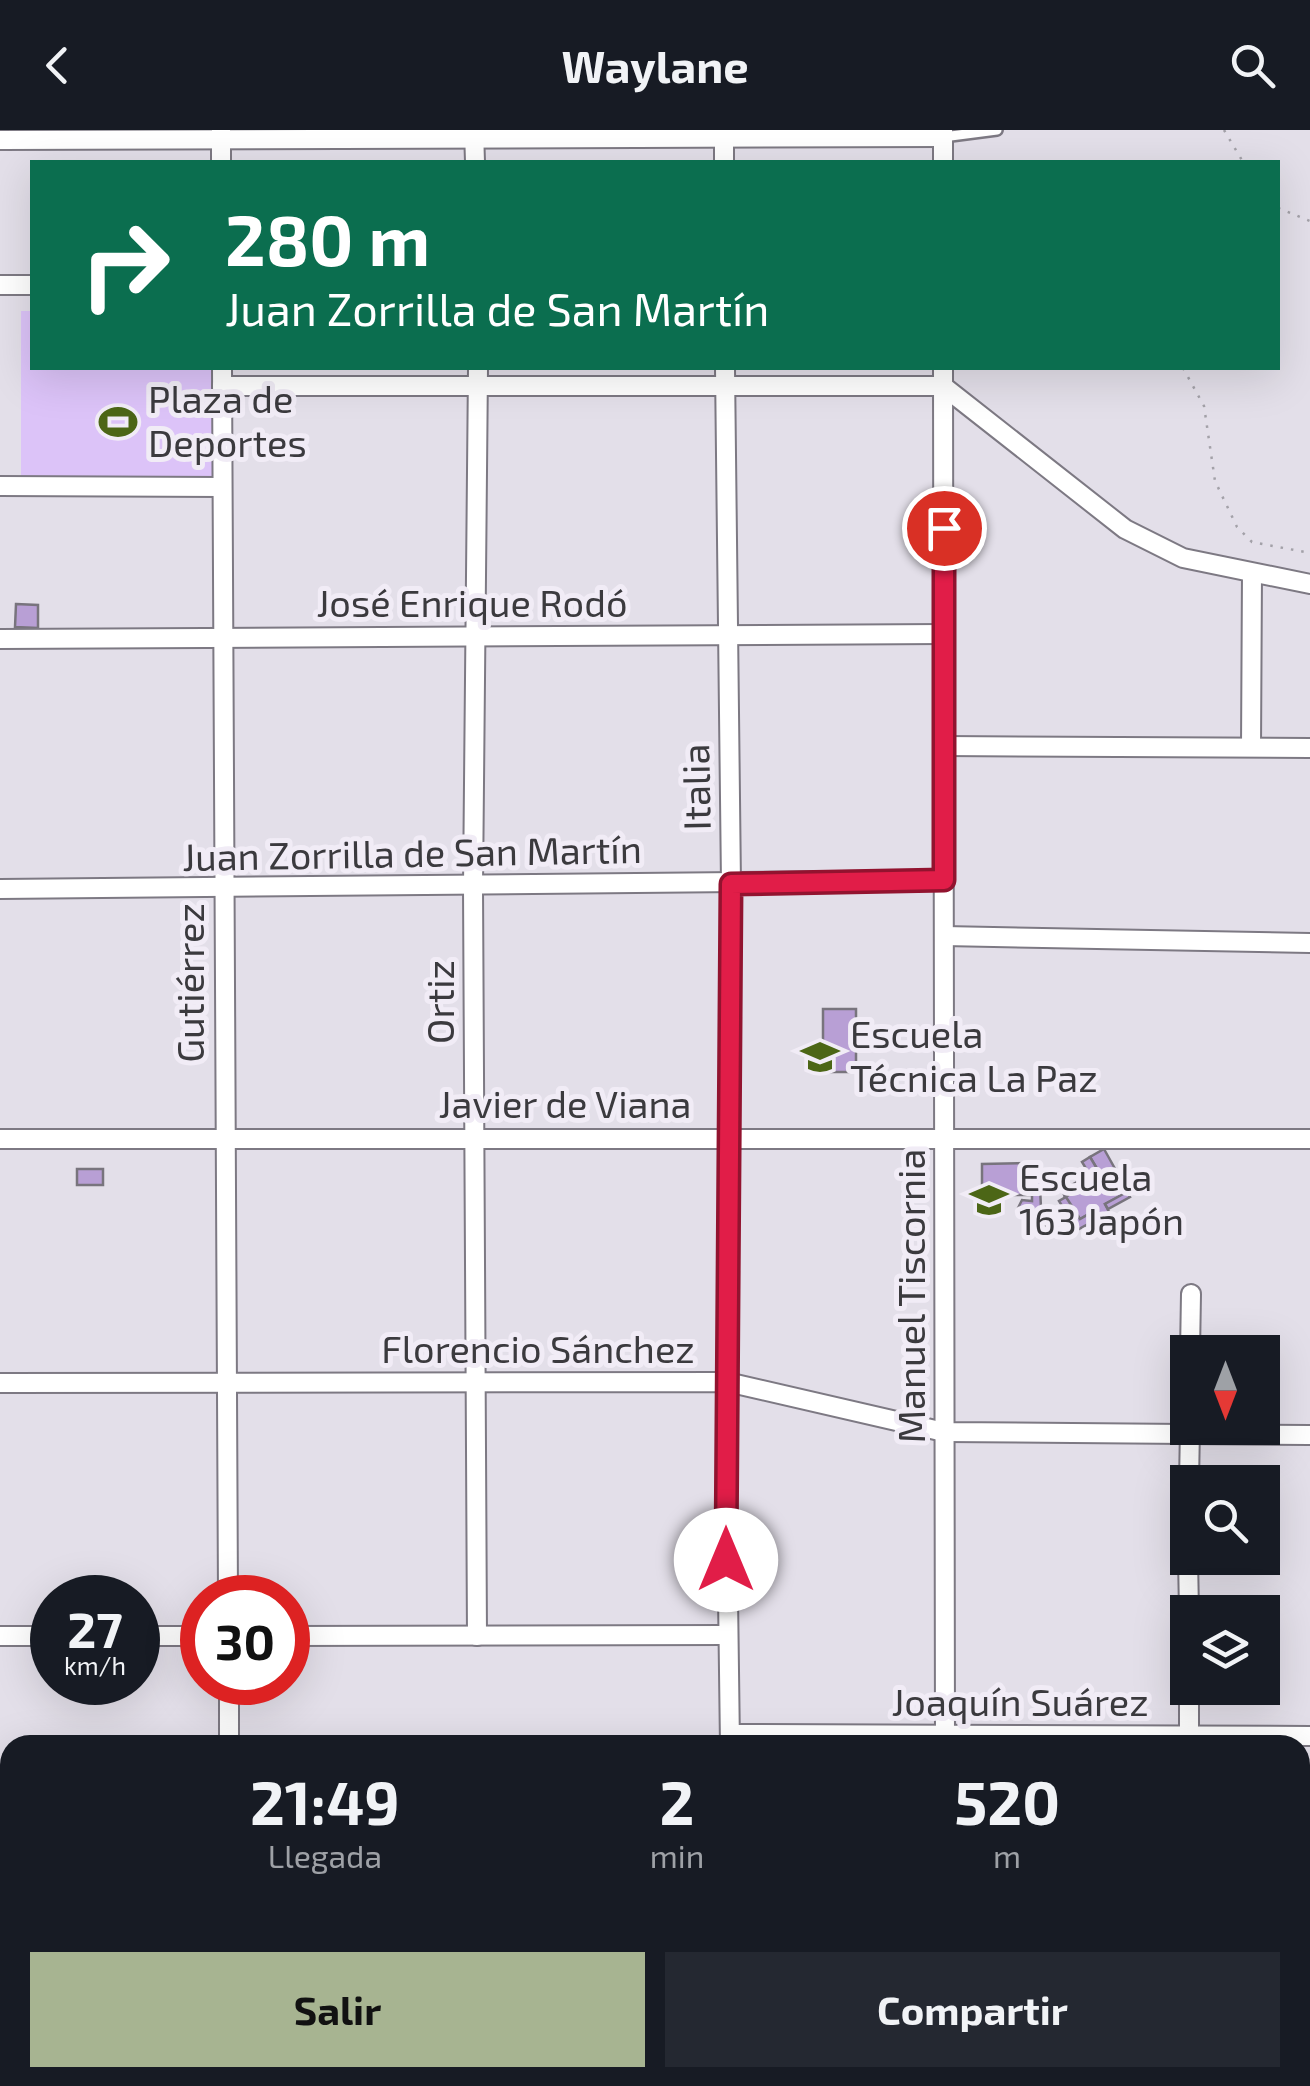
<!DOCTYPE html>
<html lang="es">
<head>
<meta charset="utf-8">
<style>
	:root { --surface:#171b24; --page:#242831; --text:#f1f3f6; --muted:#9ea1a6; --accent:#a7b491 }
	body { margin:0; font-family:"Exo 2",sans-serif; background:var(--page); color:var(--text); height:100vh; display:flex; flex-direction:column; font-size:38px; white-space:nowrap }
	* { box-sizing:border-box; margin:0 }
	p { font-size:32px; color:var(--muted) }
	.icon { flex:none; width:55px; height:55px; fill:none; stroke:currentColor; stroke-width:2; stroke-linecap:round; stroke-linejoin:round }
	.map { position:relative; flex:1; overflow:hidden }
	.drawer { position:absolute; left:0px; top:1605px; width:1310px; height:352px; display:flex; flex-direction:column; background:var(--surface); border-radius:30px 30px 0 0; box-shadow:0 10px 40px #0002 }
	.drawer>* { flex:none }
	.hud { position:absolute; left:30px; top:30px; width:1250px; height:210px; border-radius:0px; box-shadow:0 10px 40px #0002; background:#0b6e4f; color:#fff; overflow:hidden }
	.needle { width:65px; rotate:180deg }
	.tools { position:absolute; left:1170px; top:1205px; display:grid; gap:20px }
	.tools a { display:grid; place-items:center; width:110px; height:110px; border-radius:0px; background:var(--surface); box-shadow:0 10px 40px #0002; font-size:50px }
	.speed { position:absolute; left:30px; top:1445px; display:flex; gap:20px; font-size:50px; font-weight:700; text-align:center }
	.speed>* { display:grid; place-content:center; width:130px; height:130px; border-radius:50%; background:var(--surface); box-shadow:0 10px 40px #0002; line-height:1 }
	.speed small { font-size:25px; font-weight:400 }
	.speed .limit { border:15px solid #d22; background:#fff; color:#111 }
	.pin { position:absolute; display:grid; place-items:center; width:85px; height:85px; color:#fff; margin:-42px; border:5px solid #fff; border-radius:50%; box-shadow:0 2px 10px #0007 }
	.me { position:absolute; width:110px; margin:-55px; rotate:0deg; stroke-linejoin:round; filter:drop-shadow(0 0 8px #0008) }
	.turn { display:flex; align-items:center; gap:35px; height:210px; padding:0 30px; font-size:45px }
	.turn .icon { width:130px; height:130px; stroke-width:2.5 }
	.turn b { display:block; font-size:70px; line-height:85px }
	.eta { display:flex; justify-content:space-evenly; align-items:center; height:170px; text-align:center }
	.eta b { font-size:60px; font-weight:700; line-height:70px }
	.action { display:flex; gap:20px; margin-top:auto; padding:20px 30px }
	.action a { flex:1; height:115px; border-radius:0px; background:var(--accent); color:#111; font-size:40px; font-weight:700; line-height:115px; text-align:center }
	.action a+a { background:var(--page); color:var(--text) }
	header { display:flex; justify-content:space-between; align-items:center; height:130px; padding:0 30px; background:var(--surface); font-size:45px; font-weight:700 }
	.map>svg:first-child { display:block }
	.garden { fill:#dcc3f8 }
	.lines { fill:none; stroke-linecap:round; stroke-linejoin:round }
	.stream { stroke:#9c83b8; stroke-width:5 }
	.building { fill:#b89fd5; stroke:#78747d; stroke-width:2.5 }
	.lane-casing { stroke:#7d7983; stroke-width:14 }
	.street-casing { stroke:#7d7983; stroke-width:22 }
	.path { stroke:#a3a1a8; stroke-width:2.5; stroke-dasharray:2.5 8; stroke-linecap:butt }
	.lane { stroke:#fff; stroke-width:9 }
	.street { stroke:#fff; stroke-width:18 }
	.route-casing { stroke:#92132f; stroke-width:25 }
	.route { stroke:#e11d48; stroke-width:18 }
	.labels { text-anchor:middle; stroke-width:10; stroke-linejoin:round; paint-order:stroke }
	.poi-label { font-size:38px; fill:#3b3a3e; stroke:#f1ecf6; text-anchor:start }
	.street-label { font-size:38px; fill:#3b3a3e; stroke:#f1ecf6 }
</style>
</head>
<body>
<header><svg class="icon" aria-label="back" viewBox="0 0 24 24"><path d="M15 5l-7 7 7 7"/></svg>Waylane<svg class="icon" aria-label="search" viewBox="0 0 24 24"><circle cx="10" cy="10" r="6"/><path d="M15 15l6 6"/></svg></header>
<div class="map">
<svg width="1310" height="1956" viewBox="0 0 1310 1956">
	<rect width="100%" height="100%" fill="#e3dfe9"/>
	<path class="garden" d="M21,181H32V238H214V346H21Z"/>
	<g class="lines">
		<path class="stream" d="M1300,1767L1310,1766"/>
	</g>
	<g class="building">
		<path d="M16,474L38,475V498L15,497Z"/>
		<path d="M823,879H856V937H850V942H829V936H823Z"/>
		<path d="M1104,1019L1128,1062L1105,1074L1110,1084L1101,1088L1096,1080L1080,1089L1065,1067L1102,1047L1090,1027Z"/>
		<path d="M1090,1027L1102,1047L1065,1067L1062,1060L1090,1045L1082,1032Z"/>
		<path d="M1035,1033L1045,1050L1040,1057L1041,1078L1046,1079L1050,1088L1046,1096L1023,1088L1017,1080L1022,1070L1032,1071V1065H1001L997,1072L987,1073L982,1065V1034Z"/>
		<rect x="77" y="1039" width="26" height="16"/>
		<path d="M1127,1062L1130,1067L1108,1079L1105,1074Z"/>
		<path d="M1066,1067L1080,1089L1096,1080L1101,1087L1077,1100L1059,1071Z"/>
	</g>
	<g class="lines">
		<g class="lane-casing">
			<path id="lane" d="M943,7L997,0"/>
		</g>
		<g class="street-casing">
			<g id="street">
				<path d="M474,0L475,32"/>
				<path d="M724,0V32"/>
				<path d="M943,0V32"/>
				<path d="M0,10L943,7"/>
				<path d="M221,32V0"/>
				<path d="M0,155H32"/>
				<path d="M222,238L228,1468"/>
				<path d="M725,238L731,754L726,1318L730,1615"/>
				<path d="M943,238L945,1615"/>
				<path d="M222,256H943L1125,399L1183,428L1310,454"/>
				<path d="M0,356L222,357"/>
				<path d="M0,509L944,504"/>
				<path d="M944,616L1310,618"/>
				<path d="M1251,617L1252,443"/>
				<path d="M0,759L944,750"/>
				<path d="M944,806L1310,813"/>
				<path d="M0,1009H1310"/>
				<path d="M1190,1222L1191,1164"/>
				<path d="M0,1253L727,1252L944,1302L1310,1305"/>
				<path d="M1189,1352L1190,1298"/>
				<path d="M1188,1428L1189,1482"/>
				<path d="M0,1506H52"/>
				<path d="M138,1506H202"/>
				<path d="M288,1506L726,1505"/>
				<path d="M477,1506L473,757L478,238"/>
				<path d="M229,1552V1615"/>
				<path d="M1189,1558V1615"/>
				<path d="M730,1604L1310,1606"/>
				<path d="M0,1757L10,1758"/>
				<path d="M138,1948V1956"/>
				<path d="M945,1948V1956"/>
				<path d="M1191,1948V1956"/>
				<path d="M339,1956L340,1948"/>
				<path d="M501,1956V1948"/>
				<path d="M545,1956L572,1948L732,1950"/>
			</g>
		</g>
		<g class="path">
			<path d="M1224,0L1243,32"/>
			<path d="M1278,78L1310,91"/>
			<path d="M1183,238L1204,276L1215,351L1237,397L1252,412L1310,423"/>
		</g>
		<use href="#lane" class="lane"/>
		<use href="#street" class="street"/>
	</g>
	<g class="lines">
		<g class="route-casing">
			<path id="route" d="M726,1430L731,754L944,750V398"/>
		</g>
		<use href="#route" class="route"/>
	</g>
	<defs>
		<g id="stadium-bare" transform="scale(3)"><path d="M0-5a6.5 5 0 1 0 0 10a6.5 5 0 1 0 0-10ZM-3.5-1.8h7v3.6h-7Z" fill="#4c6616" stroke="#f1ecf6" stroke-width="2.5" paint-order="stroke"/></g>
		<g id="school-bare" transform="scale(3)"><path d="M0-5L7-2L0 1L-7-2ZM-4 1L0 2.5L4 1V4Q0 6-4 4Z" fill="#4c6616" stroke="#f1ecf6" stroke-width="2.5" paint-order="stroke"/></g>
	</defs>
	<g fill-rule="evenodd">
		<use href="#stadium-bare" x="118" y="292"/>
		<use href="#school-bare" x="820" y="927"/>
		<use href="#school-bare" x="989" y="1070"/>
	</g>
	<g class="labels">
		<g class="poi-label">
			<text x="148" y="283">Plaza de<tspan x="148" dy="44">Deportes</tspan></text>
			<text x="850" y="918">Escuela<tspan x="850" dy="44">Técnica La Paz</tspan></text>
			<text x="1019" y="1061">Escuela<tspan x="1019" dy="44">163 Japón</tspan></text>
		</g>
		<g class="street-label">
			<text x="472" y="487">José Enrique Rodó</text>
			<text transform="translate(697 657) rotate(-91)" y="13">Italia</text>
			<text transform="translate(412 724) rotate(-1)" y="13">Juan Zorrilla de San Martín</text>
			<text transform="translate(191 853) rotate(-90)" y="13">Gutiérrez</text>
			<text transform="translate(441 872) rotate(-90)" y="13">Ortiz</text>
			<text x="565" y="988">Javier de Viana</text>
			<text transform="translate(912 1166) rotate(-90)" y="13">Manuel Tiscornia</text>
			<text x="538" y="1233">Florencio Sánchez</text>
			<text x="1020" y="1586">Joaquín Suárez</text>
		</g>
	</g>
</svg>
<div class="tools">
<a><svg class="needle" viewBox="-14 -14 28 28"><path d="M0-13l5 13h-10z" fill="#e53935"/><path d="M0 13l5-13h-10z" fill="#9ea1a6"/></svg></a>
<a><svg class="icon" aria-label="search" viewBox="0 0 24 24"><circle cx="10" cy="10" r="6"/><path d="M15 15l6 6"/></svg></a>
<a><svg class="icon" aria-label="layers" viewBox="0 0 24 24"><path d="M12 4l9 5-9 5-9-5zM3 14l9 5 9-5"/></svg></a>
</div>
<div class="speed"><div>27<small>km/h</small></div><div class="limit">30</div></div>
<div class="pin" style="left:944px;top:398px;background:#d93025"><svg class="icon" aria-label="arrive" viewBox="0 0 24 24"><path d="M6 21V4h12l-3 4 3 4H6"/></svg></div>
<svg class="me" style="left:726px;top:1430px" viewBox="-20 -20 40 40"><circle r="19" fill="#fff"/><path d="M0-13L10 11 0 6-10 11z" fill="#e11d48"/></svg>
<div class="hud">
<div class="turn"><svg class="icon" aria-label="right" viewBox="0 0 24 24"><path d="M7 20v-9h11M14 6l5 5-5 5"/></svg><div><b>280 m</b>Juan Zorrilla de San Martín</div></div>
</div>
<section class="drawer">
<div class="eta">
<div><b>21:49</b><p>Llegada</p></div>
<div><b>2</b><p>min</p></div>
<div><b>520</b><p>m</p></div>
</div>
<div class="action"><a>Salir</a><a>Compartir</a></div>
</section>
</div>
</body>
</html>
